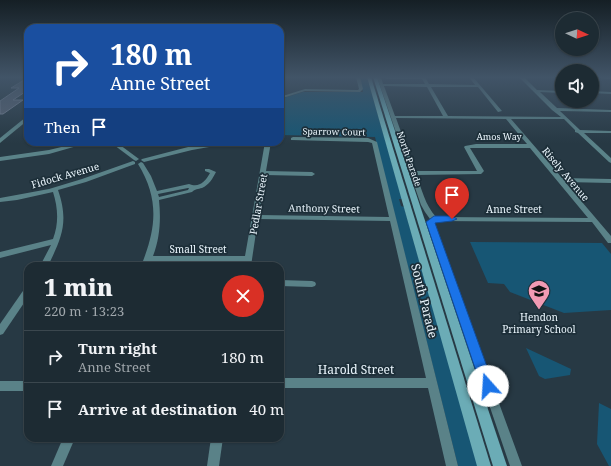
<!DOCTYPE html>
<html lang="en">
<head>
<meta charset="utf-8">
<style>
	:root { --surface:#1d2b33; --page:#25333b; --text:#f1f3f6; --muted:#a0a7ac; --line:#3b474e }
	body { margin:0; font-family:"Noto Serif",serif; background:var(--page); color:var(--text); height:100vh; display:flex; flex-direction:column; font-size:15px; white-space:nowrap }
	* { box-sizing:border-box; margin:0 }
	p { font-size:13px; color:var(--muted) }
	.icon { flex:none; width:22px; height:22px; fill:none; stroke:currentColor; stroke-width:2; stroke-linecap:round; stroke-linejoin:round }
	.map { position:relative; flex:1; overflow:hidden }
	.side { position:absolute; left:24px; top:262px; width:260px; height:180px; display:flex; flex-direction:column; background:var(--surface); border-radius:12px; box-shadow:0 1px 3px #0004,0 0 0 1px var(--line) }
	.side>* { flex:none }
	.hud { position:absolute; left:24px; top:24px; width:260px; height:122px; border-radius:12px; box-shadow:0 1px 3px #0004,0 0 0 1px var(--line); background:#1a4fa0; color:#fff; overflow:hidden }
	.needle { width:26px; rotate:94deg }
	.buttons { position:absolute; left:555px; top:12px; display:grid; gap:8px }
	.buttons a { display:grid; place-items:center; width:44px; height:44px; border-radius:50%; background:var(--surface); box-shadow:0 1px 3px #0004,0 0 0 1px var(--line); font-size:20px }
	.pin { position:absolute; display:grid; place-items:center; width:34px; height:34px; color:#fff; margin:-41px -17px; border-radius:50% 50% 50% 0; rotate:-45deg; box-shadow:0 0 4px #0007 }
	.pin .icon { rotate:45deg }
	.me { position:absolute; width:44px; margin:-22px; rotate:341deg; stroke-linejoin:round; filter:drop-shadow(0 0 3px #0008) }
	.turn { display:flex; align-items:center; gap:14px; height:84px; padding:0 20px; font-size:18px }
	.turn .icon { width:52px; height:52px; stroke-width:2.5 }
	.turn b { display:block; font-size:28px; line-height:34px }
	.then { display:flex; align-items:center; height:38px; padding:0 20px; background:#0003; gap:8px; font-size:15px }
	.round { display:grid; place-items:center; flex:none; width:42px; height:42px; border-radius:21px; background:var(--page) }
	.summary { display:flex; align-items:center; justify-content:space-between; height:68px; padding:0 20px }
	h1 { font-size:24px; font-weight:800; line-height:30px }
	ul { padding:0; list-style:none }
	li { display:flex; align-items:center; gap:12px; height:52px; padding:0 20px; border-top:1px solid var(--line) }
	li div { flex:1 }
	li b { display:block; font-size:15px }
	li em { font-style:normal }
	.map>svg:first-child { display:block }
	.green { fill:#175674 }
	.building { fill:#586374; stroke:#798496 }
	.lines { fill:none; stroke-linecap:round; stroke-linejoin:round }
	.minor { fill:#5a8288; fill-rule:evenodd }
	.secondary { fill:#6bacb6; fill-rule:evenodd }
	.route { fill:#1a73e8; stroke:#114b97 }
	.labels { text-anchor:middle; stroke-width:3.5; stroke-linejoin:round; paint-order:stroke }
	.far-street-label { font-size:9px; fill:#ebf6fd; stroke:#1d2f39 }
	.street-label { font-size:10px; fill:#ebf6fd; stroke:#1d2f39 }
	.poi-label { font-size:10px; fill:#ebf6fd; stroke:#1d2f39 }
	.near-street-label { font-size:12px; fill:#ebf6fd; stroke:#1d2f39 }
</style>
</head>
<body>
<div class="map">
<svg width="611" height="466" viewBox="0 0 611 466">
	<rect width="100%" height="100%" fill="#273944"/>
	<g class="green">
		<path d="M360,77H367L402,199H399L401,206L404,207L478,466H458L375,137L280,135V99L303,92H363Z"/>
		<path d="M470,242L602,243L611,254V310L564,313L510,292L504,284L488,283Z"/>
		<path d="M526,348L571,369L570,375L545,379L539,376Z"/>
		<path d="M599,403L611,409V466H609L597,444Z"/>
	</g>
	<path class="building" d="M24,80H28V90L13,100H23L3,114H0V101L19,88H11Z"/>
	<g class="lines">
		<g class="minor">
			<path d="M356,77H360L363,89L360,92L305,91L286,97H280V95H286L305,89L358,90L359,89Z"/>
			<path d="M377,77H381L383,84H425L422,79H387L385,78L425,77L429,84L475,85L469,77H473L502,111L498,112L478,87H431L448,116L561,117L552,110L519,77H524L537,90L562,91V93L540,92L557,108L611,110V112L560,111L580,130L611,131V133H584L611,158V163L609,162L578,133L575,132V130L564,119H511L562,178L611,179V183L565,182L611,236V243H608L592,222L436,221L434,222L435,228L522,466H510L429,228L428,222L430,219L425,212L421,205ZM384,86L427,87L443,116H395ZM396,118L506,119L527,144H476L465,146L464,147L477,171H415ZM470,148H530L588,218L436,217C425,205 422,189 416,175L481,174L484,171Z"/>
			<path d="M596,77H611V79L598,78Z"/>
			<path d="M592,91L611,92V94L592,93Z"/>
			<path d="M26,117H28V120L0,143V138Z"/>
			<path d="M293,137L368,138L377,142L458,466H446L428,388H280V378H426L390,221L258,219L251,266H243L244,262H150L149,266H141C156,229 160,200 138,164L141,162L143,163L151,176L157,191L189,184C199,188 205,182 210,173L205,171V169H209L216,172C213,178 209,185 202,188C198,189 195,189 192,192L159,200C161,219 160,238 153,256H245L265,142H271L266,171L312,172L315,174L312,176L265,175L259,215L389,217L372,143L368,142L291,140V138ZM188,188H189L188,190L159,197L158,194Z"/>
			<path d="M82,142H91L49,154L0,161V157L49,150Z"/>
			<path d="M110,142H116L139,159L136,161L134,160Z"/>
			<path d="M217,142H229L226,144L192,150L144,162L141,160L142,159L192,146Z"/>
			<path d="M133,161L135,162V164L86,182L58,190C69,222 62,237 48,266H40L51,245L0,258V252L53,239C59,223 58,208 53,192L17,200L0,202V198L49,189L82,179Z"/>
			<path d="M280,280L312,281L315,282L316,284L315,286L312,287L280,286Z"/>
			<path d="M28,287V297L3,334L0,335V324L25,288Z"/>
			<rect x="0" y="381" width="28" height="10"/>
			<path d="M63,438H75L63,466H51Z"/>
			<path d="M211,438H223L219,466H207Z"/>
		</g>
		<g class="secondary">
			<path d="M367,77H371L491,466H477Z"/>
			<path d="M373,77H377L507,466H493Z"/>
		</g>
	</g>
	<linearGradient id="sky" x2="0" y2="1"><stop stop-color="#151f25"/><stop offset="0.54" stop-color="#415467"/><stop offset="1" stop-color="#415467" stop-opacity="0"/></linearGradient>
	<rect width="611" height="143" fill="url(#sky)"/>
	<path class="route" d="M434,216H452L457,219L452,221L435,223L494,386L493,390L488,392L483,390L481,386L428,228L426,222Z"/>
	<defs>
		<g id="school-pin" transform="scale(1.15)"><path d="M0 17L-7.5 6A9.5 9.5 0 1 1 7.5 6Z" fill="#f19ab3" stroke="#1d2f39"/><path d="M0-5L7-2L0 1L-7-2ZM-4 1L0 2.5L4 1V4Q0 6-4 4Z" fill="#111"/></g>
	</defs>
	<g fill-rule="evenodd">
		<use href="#school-pin" x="539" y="291"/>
	</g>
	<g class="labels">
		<g class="far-street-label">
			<text transform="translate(334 132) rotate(1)" y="3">Sparrow Court</text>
			<text x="499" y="140">Amos Way</text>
			<text transform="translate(409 159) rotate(71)" y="3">North Parade</text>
		</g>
		<g class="street-label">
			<text transform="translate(566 174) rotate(50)" y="4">Risely Avenue</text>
			<text transform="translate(65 175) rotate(-16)" y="4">Fidock Avenue</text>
			<text transform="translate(258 204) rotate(-80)" y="4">Pedlar Street</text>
			<text transform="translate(324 208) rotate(1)" y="4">Anthony Street</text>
			<text x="514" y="213">Anne Street</text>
			<text x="198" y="253">Small Street</text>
		</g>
		<g class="poi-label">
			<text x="539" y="321">Hendon<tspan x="539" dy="12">Primary School</tspan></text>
		</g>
		<g class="near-street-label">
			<text transform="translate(424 301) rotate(76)" y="4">South Parade</text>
			<text x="356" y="374">Harold Street</text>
		</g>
	</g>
</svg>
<div class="buttons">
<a><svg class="needle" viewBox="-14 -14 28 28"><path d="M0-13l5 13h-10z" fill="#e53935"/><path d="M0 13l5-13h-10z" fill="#a0a7ac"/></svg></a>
<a><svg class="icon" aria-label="sound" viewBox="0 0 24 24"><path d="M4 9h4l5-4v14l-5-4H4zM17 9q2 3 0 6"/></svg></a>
</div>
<div class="pin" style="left:452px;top:219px;background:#d93025"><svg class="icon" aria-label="arrive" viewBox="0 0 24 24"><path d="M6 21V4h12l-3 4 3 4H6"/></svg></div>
<svg class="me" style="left:488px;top:386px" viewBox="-20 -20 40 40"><circle r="19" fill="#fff"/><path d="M0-13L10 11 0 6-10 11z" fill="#1a73e8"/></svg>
<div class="hud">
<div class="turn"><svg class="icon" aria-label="right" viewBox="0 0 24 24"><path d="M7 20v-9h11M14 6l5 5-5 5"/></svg><div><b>180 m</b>Anne Street</div></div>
<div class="then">Then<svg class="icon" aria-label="arrive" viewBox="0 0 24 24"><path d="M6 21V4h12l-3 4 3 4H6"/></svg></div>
</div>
<section class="side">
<div class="summary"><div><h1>1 min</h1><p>220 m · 13:23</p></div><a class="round" style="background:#d93025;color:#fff"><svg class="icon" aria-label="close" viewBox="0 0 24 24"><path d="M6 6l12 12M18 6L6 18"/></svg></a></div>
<ul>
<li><svg class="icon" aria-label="right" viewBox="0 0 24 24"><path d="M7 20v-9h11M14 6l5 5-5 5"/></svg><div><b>Turn right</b><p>Anne Street</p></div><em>180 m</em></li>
<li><svg class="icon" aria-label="arrive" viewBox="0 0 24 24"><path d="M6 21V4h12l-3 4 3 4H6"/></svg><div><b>Arrive at destination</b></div><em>40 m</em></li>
</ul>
</section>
</div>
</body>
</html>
